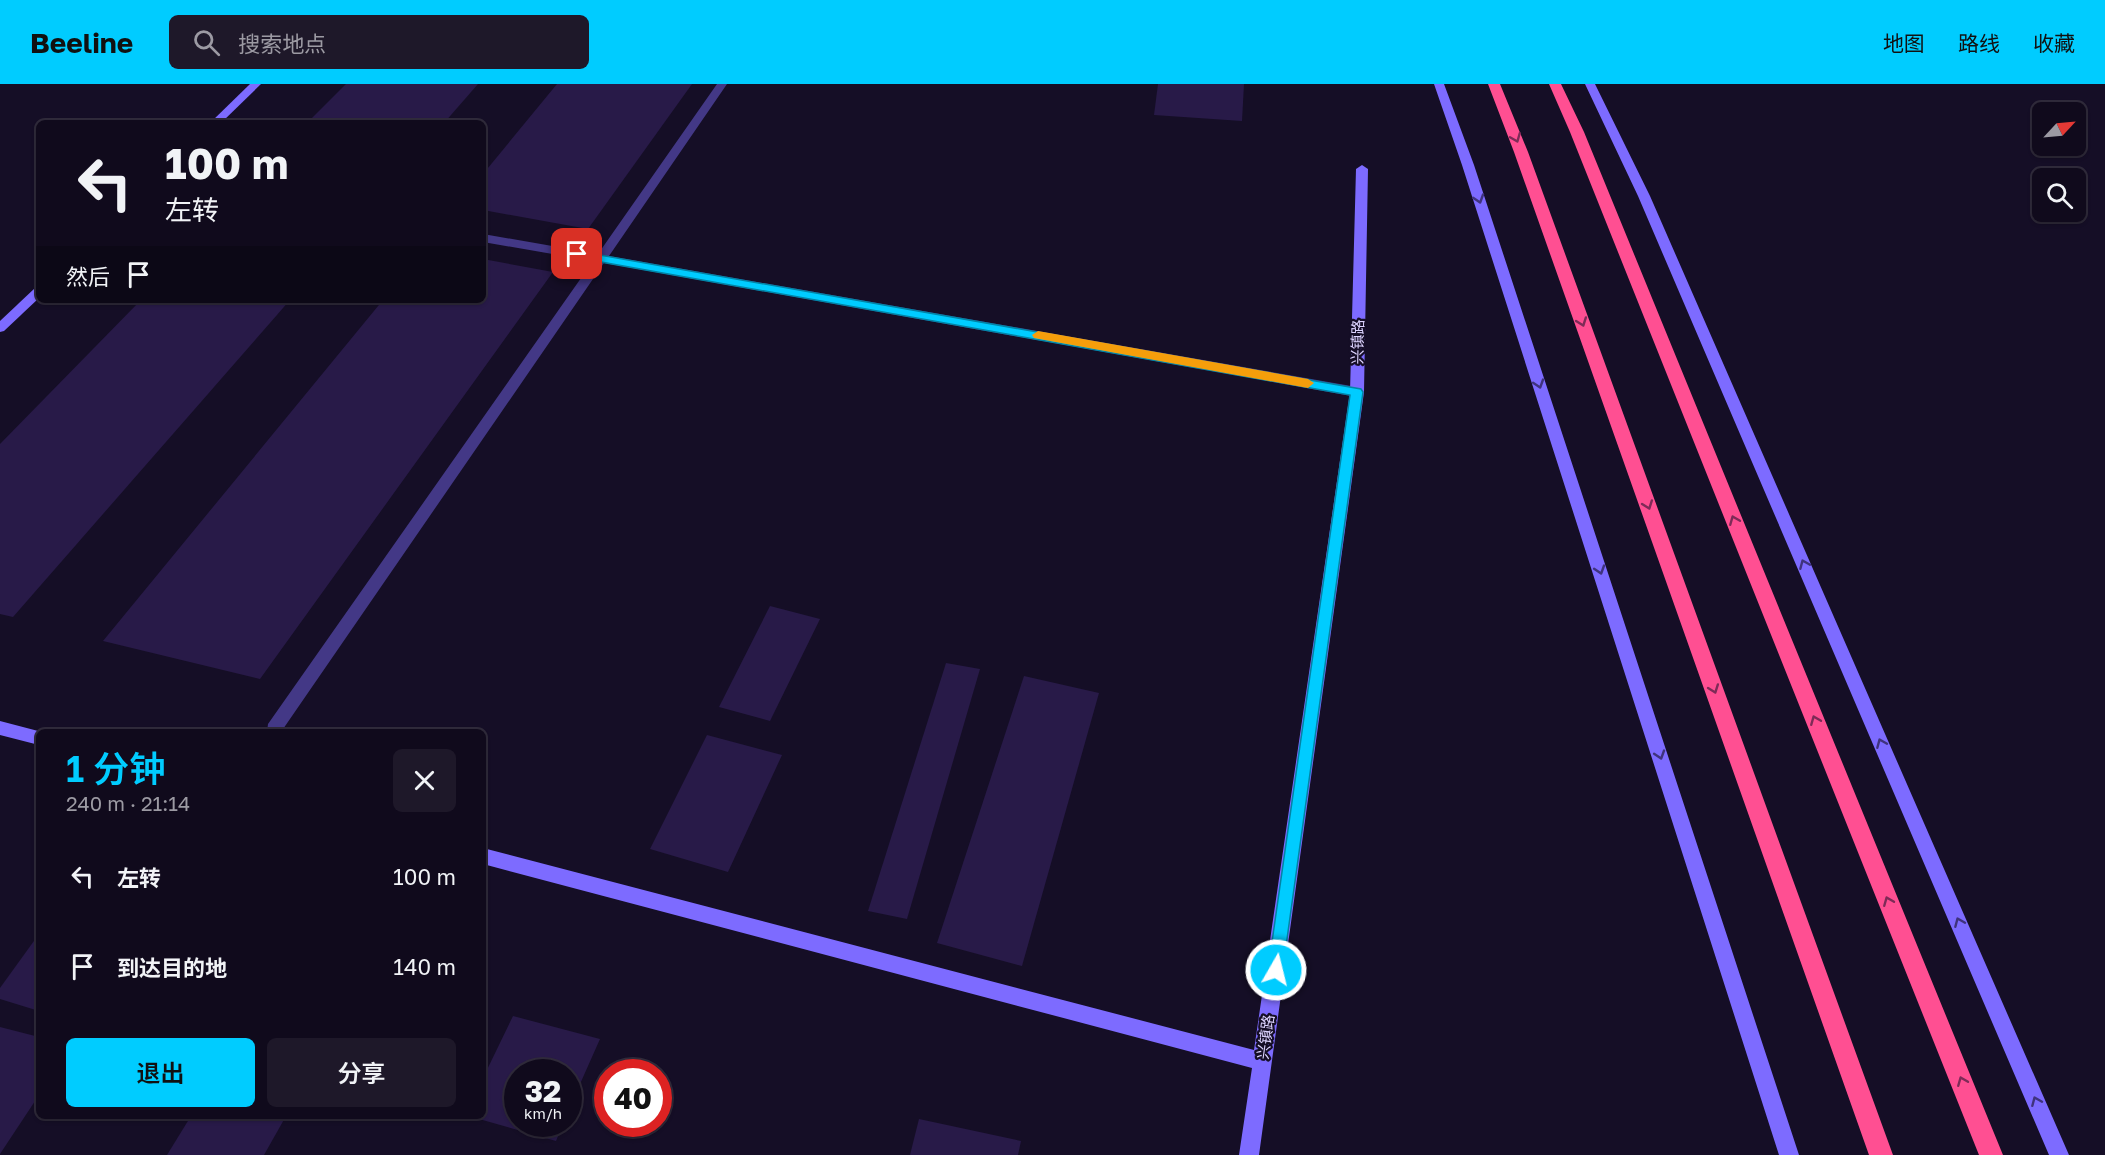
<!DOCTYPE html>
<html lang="zh">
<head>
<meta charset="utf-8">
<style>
	:root { --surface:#100a1c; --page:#1e1829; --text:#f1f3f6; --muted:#9c9aa3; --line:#302b3b; --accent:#0cf }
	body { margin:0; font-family:"Golos Text","Noto Sans SC",sans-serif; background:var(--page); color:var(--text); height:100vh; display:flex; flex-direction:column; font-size:22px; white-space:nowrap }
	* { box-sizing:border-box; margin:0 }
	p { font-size:20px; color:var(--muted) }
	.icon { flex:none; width:33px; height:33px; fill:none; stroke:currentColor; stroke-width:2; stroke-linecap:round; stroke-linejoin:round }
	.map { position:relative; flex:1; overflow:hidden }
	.details { position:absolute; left:36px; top:645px; width:450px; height:390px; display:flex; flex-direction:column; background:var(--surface); border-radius:9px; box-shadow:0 2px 4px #0004,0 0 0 2px var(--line) }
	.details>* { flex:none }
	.banner { position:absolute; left:36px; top:36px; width:450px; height:183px; border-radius:9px; box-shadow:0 2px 4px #0004,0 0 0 2px var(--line); background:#100a1c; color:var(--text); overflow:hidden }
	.needle { width:39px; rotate:64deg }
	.tools { position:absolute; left:2032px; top:18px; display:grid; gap:12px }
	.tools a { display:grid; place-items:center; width:54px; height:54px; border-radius:9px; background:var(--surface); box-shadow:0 2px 4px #0004,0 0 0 2px var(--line); font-size:30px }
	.speed { position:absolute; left:504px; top:975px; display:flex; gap:12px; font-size:30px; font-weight:700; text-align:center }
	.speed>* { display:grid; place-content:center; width:78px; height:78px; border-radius:50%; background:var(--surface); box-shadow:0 2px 4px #0004,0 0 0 2px var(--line); line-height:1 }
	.speed small { font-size:15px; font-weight:400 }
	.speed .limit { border:9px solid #d22; background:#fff; color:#111 }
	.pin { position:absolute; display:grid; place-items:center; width:51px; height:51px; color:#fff; margin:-26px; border-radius:12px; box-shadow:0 3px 9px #0006 }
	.me { position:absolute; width:66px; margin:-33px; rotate:8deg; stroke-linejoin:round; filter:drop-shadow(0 0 4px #0008) }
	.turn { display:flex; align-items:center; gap:21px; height:126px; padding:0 30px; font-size:27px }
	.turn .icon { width:78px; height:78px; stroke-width:2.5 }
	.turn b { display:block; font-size:42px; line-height:51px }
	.then { display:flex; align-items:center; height:57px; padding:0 30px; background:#0003; gap:12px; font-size:22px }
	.round { display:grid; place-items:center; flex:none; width:63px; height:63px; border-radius:9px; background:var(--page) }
	.overview { display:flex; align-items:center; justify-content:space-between; height:102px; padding:0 30px }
	h1 { font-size:36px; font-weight:600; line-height:45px; color:var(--accent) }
	.cta { display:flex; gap:12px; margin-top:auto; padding:12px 30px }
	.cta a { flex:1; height:69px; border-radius:9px; background:var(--accent); color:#111; font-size:24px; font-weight:600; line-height:69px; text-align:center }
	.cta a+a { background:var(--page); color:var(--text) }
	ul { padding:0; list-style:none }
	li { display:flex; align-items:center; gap:18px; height:90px; padding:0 30px }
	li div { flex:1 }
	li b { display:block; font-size:22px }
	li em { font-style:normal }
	header { display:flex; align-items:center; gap:36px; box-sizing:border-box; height:84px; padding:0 30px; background:var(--accent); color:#111 }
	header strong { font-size:28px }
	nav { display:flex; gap:33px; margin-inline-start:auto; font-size:21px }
	.search { width:420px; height:54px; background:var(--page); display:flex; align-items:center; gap:15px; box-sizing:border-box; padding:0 21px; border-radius:9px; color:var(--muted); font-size:22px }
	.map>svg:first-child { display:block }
	.building { fill:#281a48 }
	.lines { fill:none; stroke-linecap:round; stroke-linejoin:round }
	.lane { fill:#433886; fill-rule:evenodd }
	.secondary { fill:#7d6bff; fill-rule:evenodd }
	.highway { fill:#ff4f92; fill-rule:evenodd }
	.oneway { stroke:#7e2b57 }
	.oneway2 { stroke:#3f337d }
	.route { fill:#0cf; stroke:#0085a6; stroke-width:1.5 }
	.slow { fill:#f59e0b }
	.labels { text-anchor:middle; stroke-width:4.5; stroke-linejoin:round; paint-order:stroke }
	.street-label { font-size:15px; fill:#ddd4ff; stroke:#150e26 }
</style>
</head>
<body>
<header>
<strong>Beeline</strong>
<div class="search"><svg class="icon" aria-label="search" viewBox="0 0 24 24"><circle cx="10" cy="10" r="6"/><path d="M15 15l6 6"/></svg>搜索地点</div>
<nav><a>地图</a><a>路线</a><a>收藏</a></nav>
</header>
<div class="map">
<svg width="2105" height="1071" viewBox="0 0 2105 1071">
	<rect width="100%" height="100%" fill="#150e26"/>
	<g class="building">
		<path d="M346,0H478L444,39H307Z"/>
		<path d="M557,0H692L588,145L483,126V90Z"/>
		<path d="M1158,0H1244L1242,37L1154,31Z"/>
		<path d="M483,175L553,188L260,595L103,557L383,216H483Z"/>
		<path d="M141,216H290L13,533L0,530V360Z"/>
		<path d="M770,522L820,535L770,637L719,623Z"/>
		<path d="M946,579L980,585L907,835L868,827Z"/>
		<path d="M1024,592L1099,609L1022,882L937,859Z"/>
		<path d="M707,651L782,671L728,788L650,765Z"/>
		<path d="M39,850V927L0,915V904Z"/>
		<path d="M513,932L600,955L568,1027V988H518V1040H563L556,1057L472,1033L483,1032V994Z"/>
		<path d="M0,943L39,953V1011L0,1070Z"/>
		<path d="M191,1032H286L264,1071H167Z"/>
		<path d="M919,1035L1021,1057L1018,1071H910Z"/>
	</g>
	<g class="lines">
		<path class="lane" d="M717,0H727L609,172L1357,303L1364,308L1357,313L604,179L281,648H267L268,640L593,177L483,158V150L598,170Z"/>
		<g class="secondary">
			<path d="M250,0H261L221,39H210Z"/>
			<path d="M1434,0H1444L1474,81L1799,1071H1779L1462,81Z"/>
			<path d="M1585,0H1595L1650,112L2069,1071H2049L1638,112Z"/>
			<path d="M1362,81L1368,85L1364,308L1259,1071H1239L1252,984L483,780V764L1254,966L1350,308L1356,85Z"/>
			<path d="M39,203V214L4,247L0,248V237L35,204Z"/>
			<path d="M0,637L42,648H39V661L0,651Z"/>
		</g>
		<g class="highway">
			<path d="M1488,0H1500L1528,68L1893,1071H1869L1514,68Z"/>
			<path d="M1549,0H1561L1584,48L2003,1071H1979L1570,48Z"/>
		</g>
	</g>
	<defs><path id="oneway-chevron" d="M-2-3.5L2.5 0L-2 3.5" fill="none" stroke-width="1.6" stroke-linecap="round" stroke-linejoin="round" transform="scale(1.5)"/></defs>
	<g class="oneway">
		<use href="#oneway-chevron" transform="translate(1516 54) rotate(68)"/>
		<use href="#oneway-chevron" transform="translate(1582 238) rotate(70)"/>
		<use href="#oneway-chevron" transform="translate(1648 421) rotate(70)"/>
		<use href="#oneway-chevron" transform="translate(1734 436) rotate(-112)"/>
		<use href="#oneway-chevron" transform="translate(1714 605) rotate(70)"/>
		<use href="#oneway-chevron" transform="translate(1815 636) rotate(-112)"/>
		<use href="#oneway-chevron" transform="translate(1888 817) rotate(-112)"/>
		<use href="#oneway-chevron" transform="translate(1962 997) rotate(-112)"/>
	</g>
	<g class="oneway2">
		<use href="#oneway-chevron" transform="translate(1479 115) rotate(72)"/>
		<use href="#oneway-chevron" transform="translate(1539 300) rotate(72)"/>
		<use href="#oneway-chevron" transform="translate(1804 480) rotate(-113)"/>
		<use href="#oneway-chevron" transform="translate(1600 486) rotate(72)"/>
		<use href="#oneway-chevron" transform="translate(1881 659) rotate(-113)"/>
		<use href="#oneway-chevron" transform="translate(1660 671) rotate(72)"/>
		<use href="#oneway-chevron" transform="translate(1959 838) rotate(-113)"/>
		<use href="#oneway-chevron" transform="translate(2036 1017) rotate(-113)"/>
	</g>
	<path class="route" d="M577,167L1361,305L1363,308L1282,891L1276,894L1270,891L1268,886L1350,311L573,173V168Z"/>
	<path class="slow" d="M1038,247L1308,295L1314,299L1308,304L1034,254L1032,251Z"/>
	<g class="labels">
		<g class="street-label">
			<text transform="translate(1358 258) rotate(-89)" y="5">兴镇路</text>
			<text transform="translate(1266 953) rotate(-82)" y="5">兴镇路</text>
		</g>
	</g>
</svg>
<div class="tools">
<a><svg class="needle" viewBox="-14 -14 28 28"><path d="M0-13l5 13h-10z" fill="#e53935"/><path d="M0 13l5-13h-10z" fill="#9c9aa3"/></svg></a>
<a><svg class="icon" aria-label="search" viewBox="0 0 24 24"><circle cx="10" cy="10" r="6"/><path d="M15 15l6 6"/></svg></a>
</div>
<div class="speed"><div>32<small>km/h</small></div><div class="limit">40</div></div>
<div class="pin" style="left:577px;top:170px;background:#d93025"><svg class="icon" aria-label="arrive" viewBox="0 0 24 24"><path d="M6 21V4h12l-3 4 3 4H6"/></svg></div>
<svg class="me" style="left:1276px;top:886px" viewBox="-20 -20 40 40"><circle r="17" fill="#0cf" stroke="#fff" stroke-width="3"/><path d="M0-11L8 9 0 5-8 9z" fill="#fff"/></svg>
<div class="banner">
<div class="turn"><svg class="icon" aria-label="left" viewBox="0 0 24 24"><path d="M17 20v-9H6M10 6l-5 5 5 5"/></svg><div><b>100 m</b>左转</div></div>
<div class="then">然后<svg class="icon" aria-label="arrive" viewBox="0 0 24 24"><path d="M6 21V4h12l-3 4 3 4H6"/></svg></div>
</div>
<section class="details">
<div class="overview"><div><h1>1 分钟</h1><p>240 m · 21:14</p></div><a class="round"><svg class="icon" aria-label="close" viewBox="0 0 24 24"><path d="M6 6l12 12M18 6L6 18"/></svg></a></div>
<ul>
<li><svg class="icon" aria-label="left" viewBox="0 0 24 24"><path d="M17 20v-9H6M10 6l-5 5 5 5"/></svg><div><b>左转</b></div><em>100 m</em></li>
<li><svg class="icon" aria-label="arrive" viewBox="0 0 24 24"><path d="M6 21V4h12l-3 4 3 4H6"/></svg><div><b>到达目的地</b></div><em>140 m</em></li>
</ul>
<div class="cta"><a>退出</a><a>分享</a></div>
</section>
</div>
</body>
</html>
